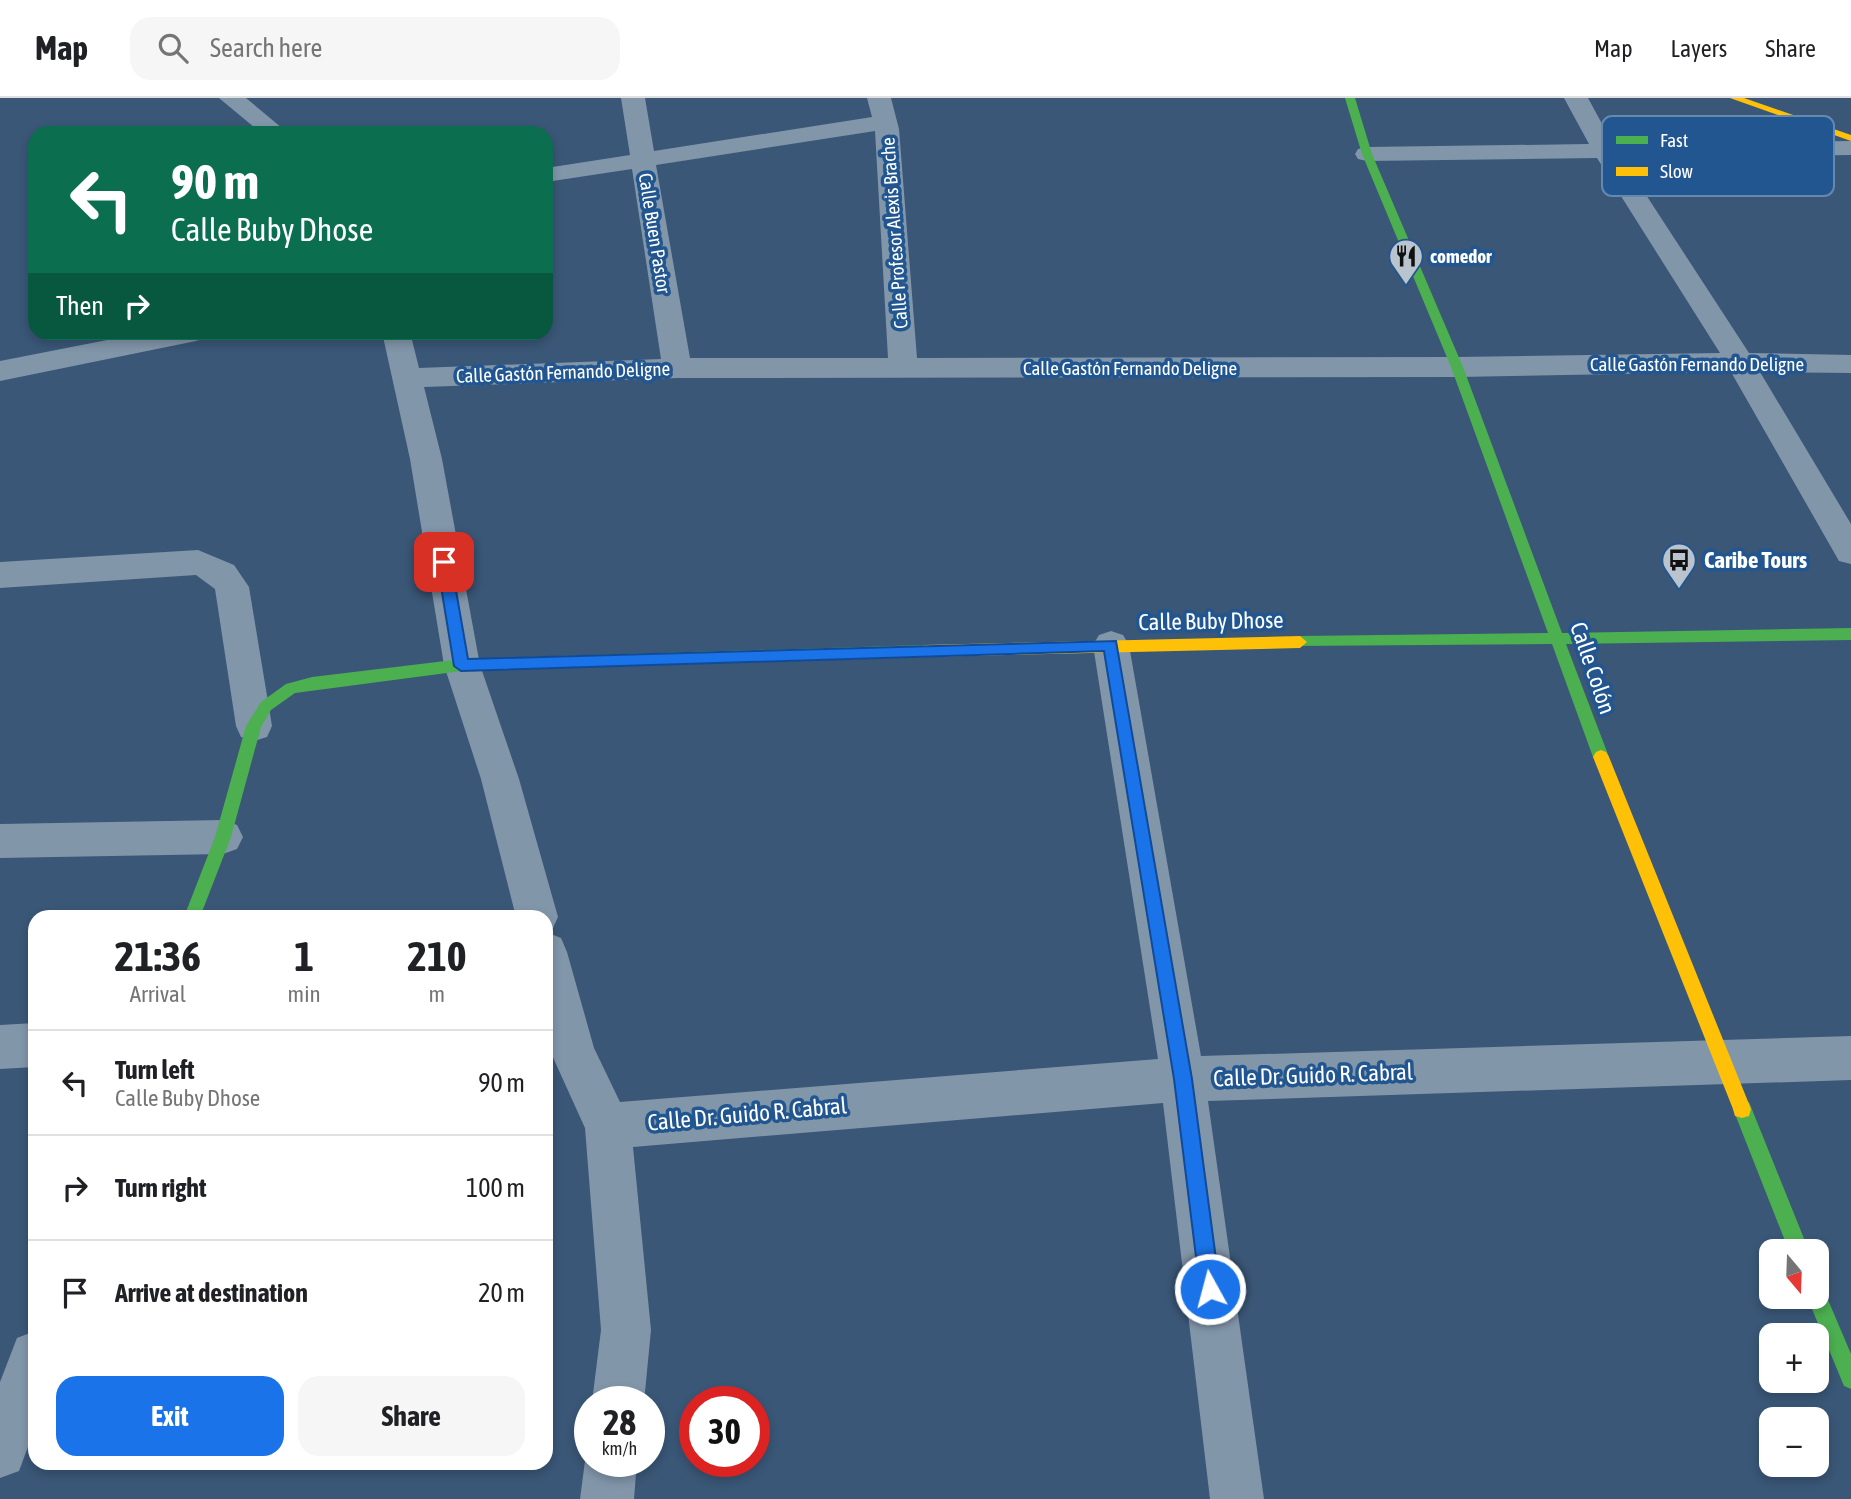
<!DOCTYPE html>
<html lang="en">
<head>
<meta charset="utf-8">
<style>
	:root { --surface:#fff; --page:#f6f6f6; --text:#202124; --muted:#757577; --line:#e0e0e0; --accent:#1a73e8 }
	body { margin:0; font-family:"Asap Condensed",sans-serif; background:var(--page); color:var(--text); height:100vh; display:flex; flex-direction:column; font-size:26px; white-space:nowrap }
	* { box-sizing:border-box; margin:0 }
	p { font-size:23px; color:var(--muted) }
	.icon { flex:none; width:38px; height:38px; fill:none; stroke:currentColor; stroke-width:2; stroke-linecap:round; stroke-linejoin:round }
	.map { position:relative; flex:1; overflow:hidden }
	.sheet { position:absolute; left:28px; top:812px; width:525px; height:560px; display:flex; flex-direction:column; background:var(--surface); border-radius:21px; box-shadow:0 4px 10px #0003 }
	.sheet>* { flex:none }
	.banner { position:absolute; left:28px; top:28px; width:525px; height:214px; border-radius:21px; box-shadow:0 4px 10px #0003; background:#0b6e4f; color:#fff; overflow:hidden }
	.needle { width:46px; rotate:161deg }
	.controls { position:absolute; left:1759px; top:1141px; display:grid; gap:14px }
	.controls a { display:grid; place-items:center; width:70px; height:70px; border-radius:14px; background:var(--surface); box-shadow:0 4px 10px #0003; font-size:35px }
	.speed { position:absolute; left:574px; top:1288px; display:flex; gap:14px; font-size:35px; font-weight:700; text-align:center }
	.speed>* { display:grid; place-content:center; width:91px; height:91px; border-radius:50%; background:var(--surface); box-shadow:0 4px 10px #0003; line-height:1 }
	.speed small { font-size:18px; font-weight:400 }
	.speed .limit { border:10px solid #d22; background:#fff; color:#111 }
	.pin { position:absolute; display:grid; place-items:center; width:60px; height:60px; color:#fff; margin:-30px; border-radius:14px; box-shadow:0 4px 10px #0006 }
	.me { position:absolute; width:77px; margin:-38px; rotate:353deg; stroke-linejoin:round; filter:drop-shadow(0 0 5px #0008) }
	.turn { display:flex; align-items:center; gap:24px; height:147px; padding:0 28px; font-size:32px }
	.turn .icon { width:91px; height:91px; stroke-width:2.5 }
	.turn b { display:block; font-size:49px; line-height:60px }
	.then { display:flex; align-items:center; height:66px; padding:0 28px; background:#0003; gap:14px; font-size:26px }
	.eta { display:flex; justify-content:space-evenly; align-items:center; height:119px; text-align:center }
	.eta b { font-size:42px; font-weight:700; line-height:49px }
	.primary-button { display:flex; gap:14px; margin-top:auto; padding:14px 28px }
	.primary-button a { flex:1; height:80px; border-radius:21px; background:var(--accent); color:#fff; font-size:28px; font-weight:700; line-height:80px; text-align:center }
	.primary-button a+a { background:var(--page); color:var(--text) }
	ul { padding:0; list-style:none }
	li { display:flex; align-items:center; gap:21px; height:105px; padding:0 28px; border-top:2px solid var(--line) }
	li div { flex:1 }
	li b { display:block; font-size:26px }
	li em { font-style:normal }
	header { display:flex; align-items:center; gap:42px; box-sizing:border-box; height:98px; padding:0 35px; background:var(--surface); border-bottom:2px solid var(--line) }
	header strong { font-size:33px }
	nav { display:flex; gap:38px; margin-inline-start:auto; font-size:24px }
	.search { width:490px; height:63px; background:var(--page); display:flex; align-items:center; gap:18px; box-sizing:border-box; padding:0 24px; border-radius:21px; color:var(--muted); font-size:26px }
	.map>svg:first-child { display:block }
	.lines { fill:none; stroke-linecap:round; stroke-linejoin:round }
	.street { fill:#8296aa; fill-rule:evenodd }
	.fast { fill:#4caf50; fill-rule:evenodd }
	.slow { fill:#ffc107; fill-rule:evenodd }
	.route { fill:#1a73e8; stroke:#114b97; stroke-width:2 }
	.labels { text-anchor:middle; stroke-width:7; stroke-linejoin:round; paint-order:stroke }
	.far-street-label { font-size:19px; fill:#fff; stroke:#215690 }
	.far-poi-label { font-size:19px; font-weight:bold; fill:#fff; stroke:#215690; text-anchor:start }
	.poi-label { font-size:23px; font-weight:bold; fill:#fff; stroke:#215690; text-anchor:start }
	.street-label { font-size:23px; fill:#fff; stroke:#215690 }
	.key { fill:#215690; stroke:#6489b1; stroke-width:2 }
	.key-label { font-size:19px; fill:#fff }
</style>
</head>
<body>
<header>
<strong>Map</strong>
<div class="search"><svg class="icon" aria-label="search" viewBox="0 0 24 24"><circle cx="10" cy="10" r="6"/><path d="M15 15l6 6"/></svg>Search here</div>
<nav><a>Map</a><a>Layers</a><a>Share</a></nav>
</header>
<div class="map">
<svg width="1851" height="1401" viewBox="0 0 1851 1401">
	<rect width="100%" height="100%" fill="#3a5777"/>
	<g class="lines">
		<g class="street">
			<path d="M219,0H246L288,35H261Z"/>
			<path d="M621,0H645L654,53L872,19L867,0H891L899,31L917,260L1457,259L1720,255L1597,60L1367,63L1358,61L1355,56L1358,51L1367,49L1589,46L1564,0H1588L1613,46L1851,43V57L1622,60L1749,255L1851,257V275L1760,274L1851,426V466L1839,463L1731,274L1457,279L677,280L424,289L442,361L480,567L519,681L558,819L552,832L546,834L561,840L567,854L594,950L620,1004L1158,961L1093,547L1099,537L1111,533L1123,537L1129,547L1201,958L1851,938V982L1208,1003L1264,1401H1210L1163,1005L633,1049L651,1232L644,1304H592L601,1232L585,1030L551,955L546,936V819H516L481,681L444,567L410,361L382,234H410L419,270L661,261L632,71L546,84V70L630,57ZM875,33L888,260H690L656,67Z"/>
			<path d="M148,234H210L206,240L196,243L0,283V263Z"/>
			<path d="M198,452L234,467L249,489L272,628L267,639L254,643L241,639L236,628L215,491L196,477L0,490V464Z"/>
			<path d="M223,722L237,727L243,739L237,751L223,756L0,760V726Z"/>
			<path d="M35,925V969L0,971V927Z"/>
			<path d="M35,1233V1330L19,1373L0,1380V1284L17,1240Z"/>
			<path d="M590,1350V1363H637L634,1401H580L585,1363Z"/>
		</g>
		<g class="fast">
			<path d="M1345,0H1355L1372,56L1463,269L1562,535L1851,530V542L1566,546L1609,659L1606,664H1596L1593,659L1552,546L1295,548L1293,544L1295,540L1300,538L1548,535L1451,269L1362,56Z"/>
			<path d="M924,547L931,553L924,559L462,573L295,595L271,612L261,629L231,739L200,819H184L215,739L246,628L261,604L286,586L312,579L462,561Z"/>
			<path d="M1742,1002L1749,1004L1809,1153H1789L1733,1011L1735,1004Z"/>
			<path d="M1816,1187L1823,1190L1851,1256V1291L1844,1288L1807,1199H1816Z"/>
		</g>
		<g class="slow">
			<path d="M1730,0H1744L1851,37V43Z"/>
			<path d="M1300,538L1307,544L1300,550L924,559L917,553L924,547Z"/>
			<path d="M1601,652L1606,654L1609,659L1751,1011L1749,1018L1742,1020L1735,1018L1733,1011L1593,659L1596,654Z"/>
		</g>
	</g>
	<path class="route" d="M444,459L451,464L468,561L1116,543L1192,981L1220,1191L1217,1198L1210,1201L1203,1198L1200,1191L1174,981L1104,553L461,573L454,568L437,464Z"/>
	<defs>
		<g id="restaurant-pin" transform="scale(1.75)"><path d="M0 17L-7.5 6A9.5 9.5 0 1 1 7.5 6Z" fill="#bac4cf" stroke="#215690"/><path d="M-5-6h1v4h1v-4h1v4h1v-4h1v5L-1.5 .5V6h-2V.5L-5-1ZM5-6V6H3V1.5H1.5Q1.5-4 5-6Z" fill="#111"/></g>
		<g id="bus-pin" transform="scale(1.75)"><path d="M0 17L-7.5 6A9.5 9.5 0 1 1 7.5 6Z" fill="#bac4cf" stroke="#215690"/><path d="M-5-6H5V4H4V6H2V4H-2V6H-4V4H-5ZM-3.5-4V0h7V-4ZM-3.5 1.2v1.5H-2V1.2ZM2 1.2v1.5H3.5V1.2Z" fill="#111"/></g>
	</defs>
	<g fill-rule="evenodd">
		<use href="#restaurant-pin" x="1406" y="158"/>
		<use href="#bus-pin" x="1679" y="462"/>
	</g>
	<g class="labels">
		<g class="far-street-label">
			<text transform="translate(655 135) rotate(81)" y="7">Calle Buen Pastor</text>
			<text transform="translate(894 135) rotate(-94)" y="7">Calle Profesor Alexis Brache</text>
			<text x="1697" y="273">Calle Gastón Fernando Deligne</text>
			<text x="1130" y="277">Calle Gastón Fernando Deligne</text>
			<text transform="translate(563 274) rotate(-2)" y="7">Calle Gastón Fernando Deligne</text>
		</g>
		<g class="far-poi-label">
			<text x="1430" y="165">comedor</text>
		</g>
		<g class="poi-label">
			<text x="1704" y="470">Caribe Tours</text>
		</g>
		<g class="street-label">
			<text transform="translate(1211 523) rotate(-1)" y="8">Calle Buby Dhose</text>
			<text transform="translate(1593 570) rotate(71)" y="8">Calle Colón</text>
			<text transform="translate(1313 977) rotate(-2)" y="8">Calle Dr. Guido R. Cabral</text>
			<text transform="translate(747 1016) rotate(-5)" y="8">Calle Dr. Guido R. Cabral</text>
		</g>
	</g>
	<rect x="1602" y="18" width="232" height="80" rx="10" class="key"/>
	<rect x="1616" y="38" width="32" height="8" fill="#4caf50"/>
	<rect x="1616" y="69" width="32" height="9" fill="#ffc107"/>
	<g class="key-label">
		<text x="1660" y="49">Fast</text>
		<text x="1660" y="80">Slow</text>
	</g>
</svg>
<div class="controls">
<a><svg class="needle" viewBox="-14 -14 28 28"><path d="M0-13l5 13h-10z" fill="#e53935"/><path d="M0 13l5-13h-10z" fill="#757577"/></svg></a>
<a>+</a>
<a>−</a>
</div>
<div class="speed"><div>28<small>km/h</small></div><div class="limit">30</div></div>
<div class="pin" style="left:444px;top:464px;background:#d93025"><svg class="icon" aria-label="arrive" viewBox="0 0 24 24"><path d="M6 21V4h12l-3 4 3 4H6"/></svg></div>
<svg class="me" style="left:1210px;top:1191px" viewBox="-20 -20 40 40"><circle r="17" fill="#1a73e8" stroke="#fff" stroke-width="3"/><path d="M0-11L8 9 0 5-8 9z" fill="#fff"/></svg>
<div class="banner">
<div class="turn"><svg class="icon" aria-label="left" viewBox="0 0 24 24"><path d="M17 20v-9H6M10 6l-5 5 5 5"/></svg><div><b>90 m</b>Calle Buby Dhose</div></div>
<div class="then">Then<svg class="icon" aria-label="right" viewBox="0 0 24 24"><path d="M7 20v-9h11M14 6l5 5-5 5"/></svg></div>
</div>
<section class="sheet">
<div class="eta">
<div><b>21:36</b><p>Arrival</p></div>
<div><b>1</b><p>min</p></div>
<div><b>210</b><p>m</p></div>
</div>
<ul>
<li><svg class="icon" aria-label="left" viewBox="0 0 24 24"><path d="M17 20v-9H6M10 6l-5 5 5 5"/></svg><div><b>Turn left</b><p>Calle Buby Dhose</p></div><em>90 m</em></li>
<li><svg class="icon" aria-label="right" viewBox="0 0 24 24"><path d="M7 20v-9h11M14 6l5 5-5 5"/></svg><div><b>Turn right</b></div><em>100 m</em></li>
<li><svg class="icon" aria-label="arrive" viewBox="0 0 24 24"><path d="M6 21V4h12l-3 4 3 4H6"/></svg><div><b>Arrive at destination</b></div><em>20 m</em></li>
</ul>
<div class="primary-button"><a>Exit</a><a>Share</a></div>
</section>
</div>
</body>
</html>
